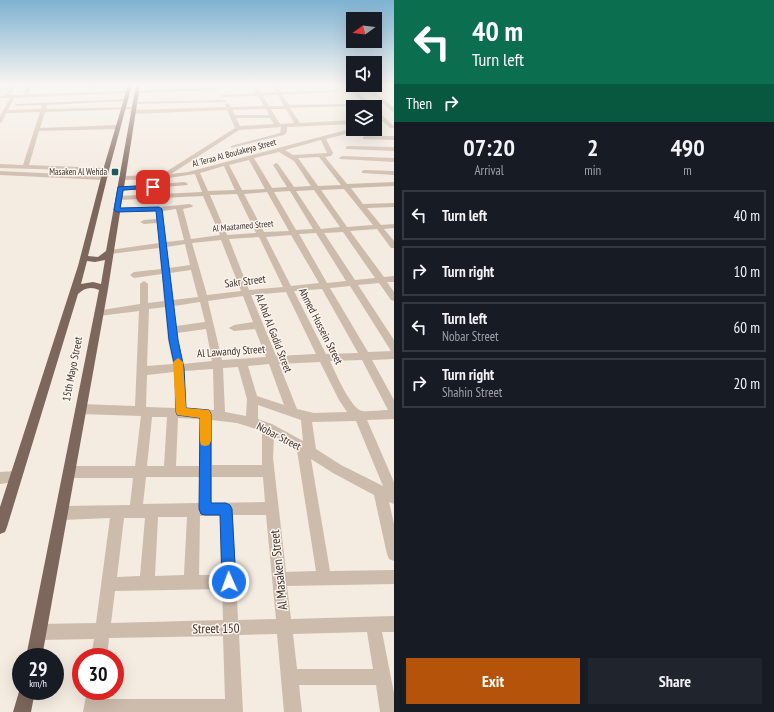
<!DOCTYPE html>
<html lang="en">
<head>
<meta charset="utf-8">
<style>
	:root { --surface:#171b24; --page:#20242c; --text:#f1f3f6; --muted:#9ea1a6; --line:#363941; --accent:#b45309 }
	body { margin:0; font-family:"PT Sans Narrow",sans-serif; background:var(--page); color:var(--text); height:100vh; display:flex; flex-direction:column; font-size:15px; white-space:nowrap }
	* { box-sizing:border-box; margin:0 }
	p { font-size:13px; color:var(--muted) }
	.icon { flex:none; width:22px; height:22px; fill:none; stroke:currentColor; stroke-width:2; stroke-linecap:round; stroke-linejoin:round }
	.map { position:relative; flex:1; overflow:hidden }
	.side { display:flex; flex-direction:column; background:var(--surface); width:380px }
	.side>* { flex:none }
	.banner { background:#0b6e4f; color:#fff; overflow:hidden }
	.needle { width:26px; rotate:255deg }
	.fabs { position:absolute; left:346px; top:12px; display:grid; gap:8px }
	.fabs a { display:grid; place-items:center; width:36px; height:36px; border-radius:0px; background:var(--surface); box-shadow:0 4px 16px #0002; font-size:20px }
	.speed { position:absolute; left:12px; top:648px; display:flex; gap:8px; font-size:20px; font-weight:700; text-align:center }
	.speed>* { display:grid; place-content:center; width:52px; height:52px; border-radius:50%; background:var(--surface); box-shadow:0 4px 16px #0002; line-height:1 }
	.speed small { font-size:10px; font-weight:400 }
	.speed .limit { border:6px solid #d22; background:#fff; color:#111 }
	.pin { position:absolute; display:grid; place-items:center; width:34px; height:34px; color:#fff; margin:-17px; border-radius:8px; box-shadow:0 2px 6px #0006 }
	.me { position:absolute; width:44px; margin:-22px; rotate:358deg; stroke-linejoin:round; filter:drop-shadow(0 0 3px #0008) }
	.turn { display:flex; align-items:center; gap:14px; height:84px; padding:0 12px; font-size:18px }
	.turn .icon { width:52px; height:52px; stroke-width:2.5 }
	.turn b { display:block; font-size:28px; line-height:34px }
	.then { display:flex; align-items:center; height:38px; padding:0 12px; background:#0003; gap:8px; font-size:15px }
	.eta { display:flex; justify-content:space-evenly; align-items:center; height:68px; text-align:center }
	.eta b { font-size:24px; font-weight:700; line-height:28px }
	.cta { display:flex; gap:8px; margin-top:auto; padding:8px 12px }
	.cta a { flex:1; height:46px; border-radius:0px; background:var(--accent); color:#fff; font-size:16px; font-weight:700; line-height:46px; text-align:center }
	.cta a+a { background:var(--page); color:var(--text) }
	ul { padding:0; list-style:none }
	li { display:flex; align-items:center; gap:12px; height:50px; margin:0 8px 6px; padding:0 4px; border:2px solid var(--line); border-radius:0px }
	li div { flex:1 }
	li b { display:block; font-size:15px }
	li em { font-style:normal }
	main { display:flex; flex:1; min-height:0 }
	.map>svg:first-child { display:block }
	.lines { fill:none; stroke-linecap:round; stroke-linejoin:round }
	.minor { fill:#cdbbac; fill-rule:evenodd }
	.major { fill:#7d675c; fill-rule:evenodd }
	.route { fill:#1a73e8; stroke:#114b97 }
	.slow { fill:#f59e0b }
	.poi-dot { fill:#1f5a5e; stroke:#fbf5ee; stroke-width:1.5 }
	.labels { text-anchor:middle; stroke-width:3; stroke-linejoin:round; paint-order:stroke }
	.far-street-label { font-size:9px; fill:#3b302b; stroke:#fbf5ee }
	.far-poi-label { font-size:9px; fill:#3b302b; stroke:#fbf5ee; text-anchor:end }
	.street-label { font-size:11px; fill:#3b302b; stroke:#fbf5ee }
	.near-street-label { font-size:13px; fill:#3b302b; stroke:#fbf5ee }
</style>
</head>
<body>
<main>
<div class="map">
<svg width="394" height="712" viewBox="0 0 394 712">
	<rect width="100%" height="100%" fill="#f4ebe1"/>
	<g class="lines">
		<g class="minor">
			<path d="M12,85H17L11,95H23L29,85L43,87L31,88L28,94L130,91L128,93L14,98L8,110L41,109L42,105L14,106L16,104L128,99L126,101L47,105L46,109L133,107L135,108L133,109L45,112L40,128L117,125L120,127L117,129L39,131L29,165L106,168L109,170L108,171L0,168V164L23,165L40,112L6,113L2,122L0,123V116L10,98H0V96L6,95L9,90H0V88H11Z"/>
			<path d="M92,85H113L90,88L88,87Z"/>
			<path d="M252,85H257L261,93L276,92L272,85H277L281,92L338,90L336,92L282,95L289,105L348,104L350,105L348,106L290,108L300,123L353,120V124L287,127V132L284,135L231,148V146L280,133L281,127L239,130L171,174L188,172L346,130L375,129L346,134L326,139L333,153L331,156L325,157L347,184L394,182V186L351,188L363,204L394,203V207L367,208L381,225L394,224V228L384,229L394,241V248H391L377,229L350,231L384,277L394,276V282H387L394,292V301L391,300L379,283L358,285L394,340V359L372,360L394,400V419L367,420L394,482V504L389,502L394,524V561L389,559L387,554L374,495L333,473L311,459L330,571L394,570V584L287,586L291,619L394,616V632H382L394,693V712H380L376,685H299L302,712H284L277,634L239,635L243,712H83L87,691H103L102,699H225L223,636L109,638L107,657H91L94,639L39,640L33,638L31,632L33,626L39,624L96,623L110,518L62,520L57,518L55,513L57,508L62,506L130,505L133,478H69L65,476L63,472L65,468L69,466H135L141,416L81,414L77,412L75,409L77,406L81,404L135,406L139,311L99,316L96,315L94,313L96,311L140,304V284L144,281L148,284V303L164,301L162,274L134,278L130,275L134,272L161,269L159,248L110,254L106,252L110,250L159,243L157,223L144,224L140,222L144,220L156,219V211L117,212L113,210L117,208L159,207L190,204L193,206L192,207L183,209L191,239L220,235L203,196L119,200L116,198L119,196L202,192L195,174L162,179L122,180L119,178L122,176L161,175L235,128L227,110L132,114L129,112L132,110L226,107L225,104L227,103L231,107L264,106L258,96L222,97L220,96L222,95L256,93ZM278,95L284,106H269L263,96ZM266,109L269,115H235L232,110ZM271,109H286L294,123L280,124ZM236,118H270L274,124L240,126ZM321,140L327,153L293,155L285,150ZM279,152L294,161L311,186L294,187L278,164L276,163L273,165L287,187L272,188L254,158ZM319,157L341,185L318,186L298,158ZM249,160L265,189L242,190L229,165ZM224,166L235,190L208,191L200,173ZM344,189L373,225L347,227L321,190ZM314,190L340,227L321,229L296,191ZM290,191L313,229L296,230L274,192ZM267,192L289,231L264,232L244,194ZM237,194L256,233L227,235L210,195ZM176,209L184,240L166,242L163,211ZM343,232L375,278L355,280L324,233ZM316,233L346,281L327,283L299,234ZM291,235L319,283L291,286L266,237ZM259,237L283,287L249,290L229,239ZM221,240L241,291L207,295L192,243ZM185,244L190,265L169,268L167,247ZM191,270L198,297L173,300L170,273ZM350,286L391,351H393L368,352L330,288ZM322,289L358,353L326,354L294,291ZM286,292L316,354L276,356L251,295ZM243,296L253,322L234,325L229,328L234,331L255,329L266,357L222,360L208,301ZM200,302L205,322L176,326L174,306ZM165,307L168,340L173,364L147,366L149,309ZM206,329L212,361L183,364L177,333ZM362,360L388,410C380,410 370,412 362,411C351,409 335,372 330,361ZM320,362L339,400L347,412L314,413L297,409L279,364ZM269,364L284,405L257,396L248,366ZM238,367L247,399L246,416L225,412L223,368ZM213,369L214,410L186,408L184,371ZM174,372L175,408L146,407L147,375ZM258,405L301,420L303,441L272,424L258,419ZM152,417H167L164,466H147ZM178,418L200,419L199,466H176ZM212,420L237,423L262,431V465H212ZM356,421L383,486L341,465L316,449L312,422ZM274,436L297,450L316,571L286,572L273,458ZM146,477H199V503L143,504ZM212,477H263L265,502L212,503ZM233,515H266L276,619L238,620ZM200,516H220L221,575H199ZM158,517H187L184,575L155,576ZM124,518H145L140,576L117,577ZM222,589L223,620L111,623L115,591ZM367,632L373,669H297L293,634Z"/>
			<path d="M346,85H351L354,89L368,87H394V89L373,90L394,108V113L368,91H357L373,107H368Z"/>
			<path d="M216,88L218,90L136,93L134,92L136,91Z"/>
			<path d="M225,100L227,102L134,104L132,103L134,102Z"/>
			<path d="M375,109L394,126V128H390L375,114Z"/>
			<path d="M365,136H394V140L363,139V137Z"/>
			<path d="M348,146L394,147V151L346,149V147Z"/>
			<path d="M342,156L394,158V162L340,159L339,158Z"/>
			<path d="M364,170L394,171V175L362,173V171Z"/>
			<path d="M0,171L104,176L107,178L104,180L0,175Z"/>
			<path d="M185,182L188,184L187,185L120,191L117,189L120,187Z"/>
			<path d="M16,471L20,473L22,477L20,481L0,484V472Z"/>
		</g>
		<g class="major">
			<path d="M128,85H132L109,170L88,256L98,257L106,251L136,85H140L108,289L42,657H26L99,290C91,286 84,288 78,294L7,527L5,532L0,534V507L78,266L103,170ZM105,260L101,284L93,282L81,284L87,261L95,262Z"/>
			<path d="M21,685V691H35L31,712H13Z"/>
		</g>
	</g>
	<linearGradient id="sky" x2="0" y2="1"><stop stop-color="#7eb2d2"/><stop offset="0.46" stop-color="#faf6f2"/><stop offset="1" stop-color="#faf6f2" stop-opacity="0"/></linearGradient>
	<rect width="394" height="185" fill="url(#sky)"/>
	<path class="route" d="M153,185L156,187L155,188L123,190L120,208L159,207L162,209L178,340L184,368L186,408L209,410L211,414V503H226L230,505L232,509L236,582L234,587L229,589L224,587L222,582L220,515H205L201,514L199,509L200,418L177,415L176,412L175,368L169,340L156,211L117,212L114,210L118,187Z"/>
	<path class="slow" d="M178,358L183,362L186,408L209,410L211,414V441L209,445L205,446L201,445L200,441V418L177,415L176,412L173,362Z"/>
	<rect class="poi-dot" x="111" y="168" width="8" height="8" rx="2"/>
	<g class="labels">
		<g class="far-street-label">
			<text transform="translate(234 153) rotate(-15)" y="3">Al Teraa Al Boulakeya Street</text>
			<text transform="translate(243 226) rotate(-5)" y="3">Al Maatamed Street</text>
		</g>
		<g class="far-poi-label">
			<text x="107" y="175">Masaken Al Wehda</text>
		</g>
		<g class="street-label">
			<text transform="translate(245 281) rotate(-7)" y="4">Sakr Street</text>
			<text transform="translate(321 326) rotate(63)" y="4">Ahmed Hussein Street</text>
			<text transform="translate(274 333) rotate(69)" y="4">Al Ahd Al Gadid Street</text>
			<text transform="translate(231 351) rotate(-4)" y="4">Al Lawandy Street</text>
			<text transform="translate(72 369) rotate(-79)" y="4">15th Mayo Street</text>
			<text transform="translate(279 436) rotate(27)" y="4">Nobar Street</text>
		</g>
		<g class="near-street-label">
			<text transform="translate(278 570) rotate(-96)" y="5">Al Masaken Street</text>
			<text transform="translate(216 628) rotate(-1)" y="5">Street 150</text>
		</g>
	</g>
</svg>
<div class="fabs">
<a><svg class="needle" viewBox="-14 -14 28 28"><path d="M0-13l5 13h-10z" fill="#e53935"/><path d="M0 13l5-13h-10z" fill="#9ea1a6"/></svg></a>
<a><svg class="icon" aria-label="sound" viewBox="0 0 24 24"><path d="M4 9h4l5-4v14l-5-4H4zM17 9q2 3 0 6"/></svg></a>
<a><svg class="icon" aria-label="layers" viewBox="0 0 24 24"><path d="M12 4l9 5-9 5-9-5zM3 14l9 5 9-5"/></svg></a>
</div>
<div class="speed"><div>29<small>km/h</small></div><div class="limit">30</div></div>
<div class="pin" style="left:153px;top:187px;background:#d93025"><svg class="icon" aria-label="arrive" viewBox="0 0 24 24"><path d="M6 21V4h12l-3 4 3 4H6"/></svg></div>
<svg class="me" style="left:229px;top:582px" viewBox="-20 -20 40 40"><circle r="17" fill="#1a73e8" stroke="#fff" stroke-width="3"/><path d="M0-11L8 9 0 5-8 9z" fill="#fff"/></svg>
</div>
<section class="side">
<div class="banner">
<div class="turn"><svg class="icon" aria-label="left" viewBox="0 0 24 24"><path d="M17 20v-9H6M10 6l-5 5 5 5"/></svg><div><b>40 m</b>Turn left</div></div>
<div class="then">Then<svg class="icon" aria-label="right" viewBox="0 0 24 24"><path d="M7 20v-9h11M14 6l5 5-5 5"/></svg></div>
</div>
<div class="eta">
<div><b>07:20</b><p>Arrival</p></div>
<div><b>2</b><p>min</p></div>
<div><b>490</b><p>m</p></div>
</div>
<ul>
<li><svg class="icon" aria-label="left" viewBox="0 0 24 24"><path d="M17 20v-9H6M10 6l-5 5 5 5"/></svg><div><b>Turn left</b></div><em>40 m</em></li>
<li><svg class="icon" aria-label="right" viewBox="0 0 24 24"><path d="M7 20v-9h11M14 6l5 5-5 5"/></svg><div><b>Turn right</b></div><em>10 m</em></li>
<li><svg class="icon" aria-label="left" viewBox="0 0 24 24"><path d="M17 20v-9H6M10 6l-5 5 5 5"/></svg><div><b>Turn left</b><p>Nobar Street</p></div><em>60 m</em></li>
<li><svg class="icon" aria-label="right" viewBox="0 0 24 24"><path d="M7 20v-9h11M14 6l5 5-5 5"/></svg><div><b>Turn right</b><p>Shahin Street</p></div><em>20 m</em></li>
</ul>
<div class="cta"><a>Exit</a><a>Share</a></div>
</section>
</main>
</body>
</html>
